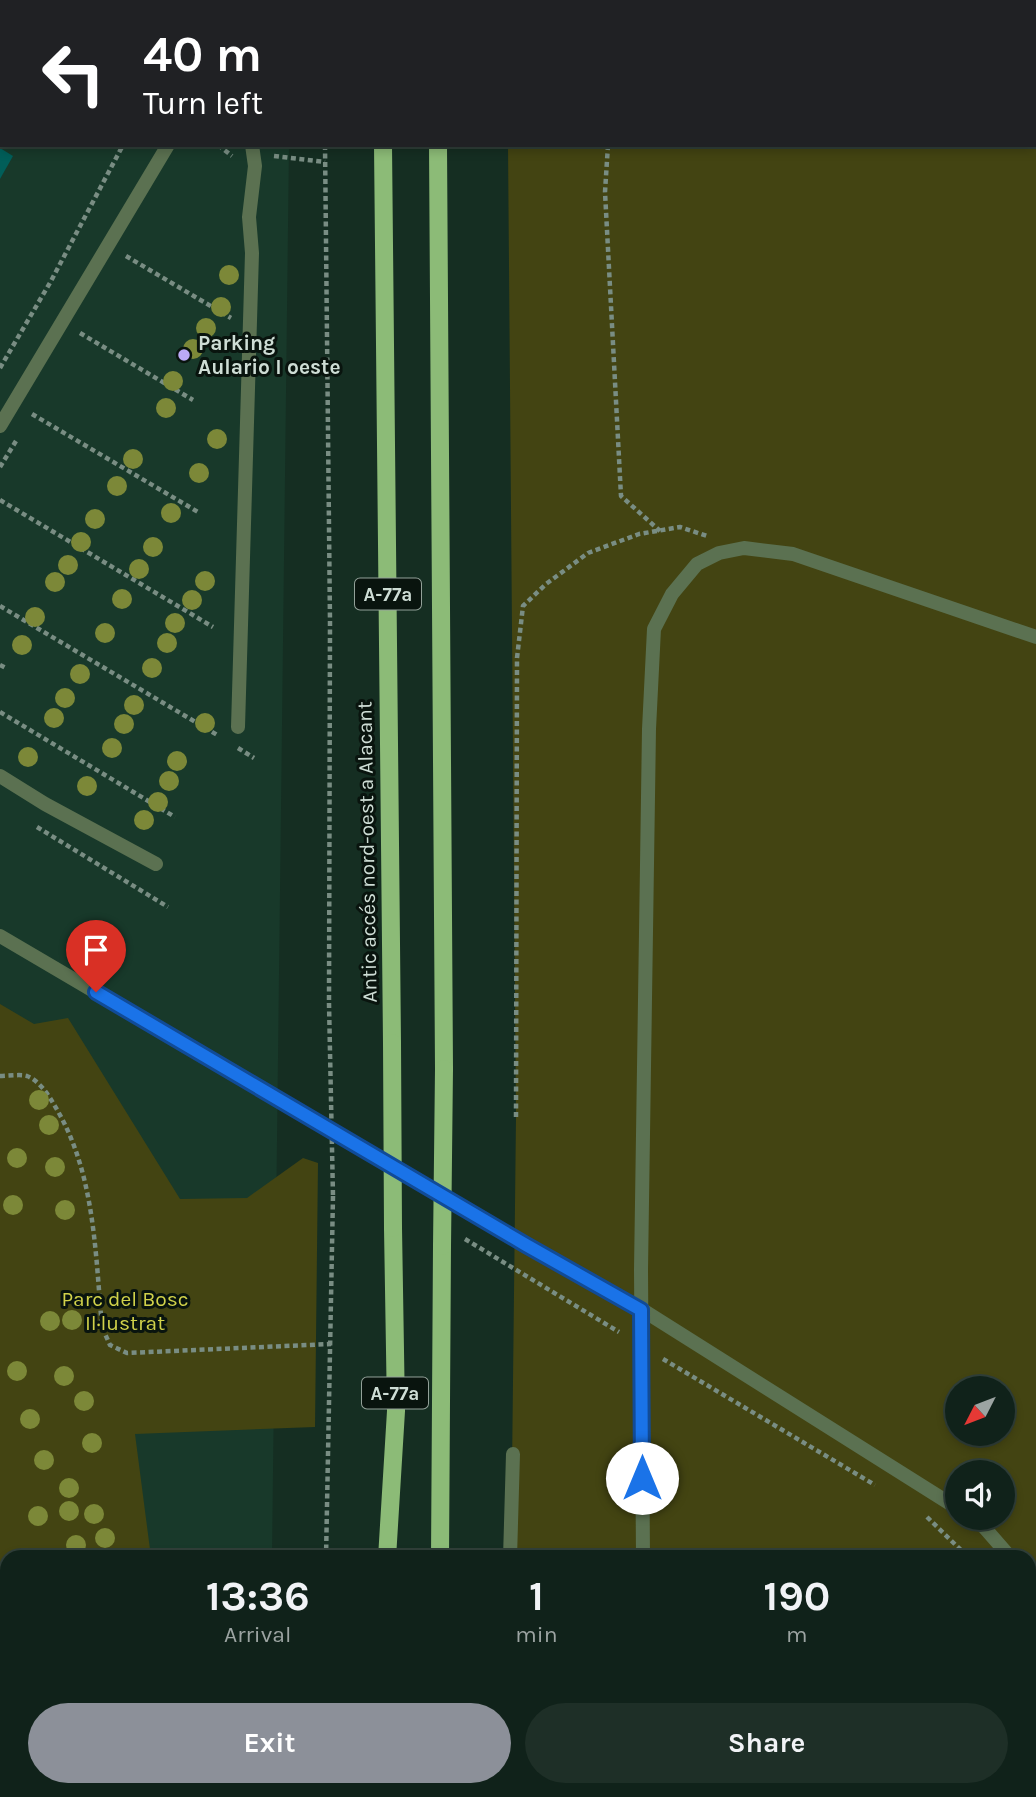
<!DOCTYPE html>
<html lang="en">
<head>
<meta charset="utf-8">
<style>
	:root { --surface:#10221a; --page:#1e2f27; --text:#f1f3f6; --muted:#9ca4a2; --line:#303f39; --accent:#8c9099 }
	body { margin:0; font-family:Karla,sans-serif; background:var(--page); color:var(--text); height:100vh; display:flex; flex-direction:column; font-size:26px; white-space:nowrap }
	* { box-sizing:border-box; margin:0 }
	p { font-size:23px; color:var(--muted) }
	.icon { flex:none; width:38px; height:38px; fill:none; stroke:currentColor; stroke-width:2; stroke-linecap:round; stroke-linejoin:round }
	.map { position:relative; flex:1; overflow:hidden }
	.side { position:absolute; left:0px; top:1550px; width:1036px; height:247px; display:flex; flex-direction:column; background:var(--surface); border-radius:21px 21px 0 0; box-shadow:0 4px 10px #0003,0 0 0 2px var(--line) }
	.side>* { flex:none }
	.banner { position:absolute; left:0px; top:0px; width:1036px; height:147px; box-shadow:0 4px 10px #0003,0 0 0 2px var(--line); background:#202124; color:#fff; overflow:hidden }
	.needle { width:46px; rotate:228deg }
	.buttons { position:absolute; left:945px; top:1376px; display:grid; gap:14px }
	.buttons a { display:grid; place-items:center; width:70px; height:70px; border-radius:50%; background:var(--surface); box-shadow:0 4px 10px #0003,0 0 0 2px var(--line); font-size:35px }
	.pin { position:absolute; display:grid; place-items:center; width:60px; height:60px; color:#fff; margin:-72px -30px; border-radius:50% 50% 50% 0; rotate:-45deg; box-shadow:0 0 7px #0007 }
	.pin .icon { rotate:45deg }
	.me { position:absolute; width:77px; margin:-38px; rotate:0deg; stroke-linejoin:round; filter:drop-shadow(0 0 5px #0008) }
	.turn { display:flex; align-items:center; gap:24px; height:147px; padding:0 28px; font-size:32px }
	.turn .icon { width:91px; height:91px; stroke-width:2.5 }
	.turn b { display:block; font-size:49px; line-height:60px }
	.eta { display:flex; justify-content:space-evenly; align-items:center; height:119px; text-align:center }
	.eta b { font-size:42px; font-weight:700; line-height:49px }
	.button { display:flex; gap:14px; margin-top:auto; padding:14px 28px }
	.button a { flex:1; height:80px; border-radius:42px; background:var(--accent); color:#fff; font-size:28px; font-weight:700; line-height:80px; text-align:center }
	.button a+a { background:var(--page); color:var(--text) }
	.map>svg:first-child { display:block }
	.built { fill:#18392a }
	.green { fill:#434412; fill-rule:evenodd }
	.building { fill:#015e59 }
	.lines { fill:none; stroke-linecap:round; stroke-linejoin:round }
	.path { stroke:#798d83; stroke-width:4.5; stroke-dasharray:5 3.5; stroke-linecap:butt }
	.service { stroke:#5b7151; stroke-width:14 }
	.minor { stroke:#5b7151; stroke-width:14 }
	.tertiary { stroke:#5b7151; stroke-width:14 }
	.primary { stroke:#8cbb77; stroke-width:18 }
	.path-bridge { stroke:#798d83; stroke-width:4.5; stroke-dasharray:5 3.5; stroke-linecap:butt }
	.primary-bridge { stroke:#8cbb77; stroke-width:18 }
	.tree { fill:#7c8838 }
	.route-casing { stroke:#114b97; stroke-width:18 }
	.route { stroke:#1a73e8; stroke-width:12 }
	.poi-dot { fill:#bbaaf6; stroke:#09140e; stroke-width:2.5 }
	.labels { text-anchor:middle; stroke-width:6; stroke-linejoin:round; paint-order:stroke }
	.shield { fill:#09140e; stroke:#93a199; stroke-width:2 }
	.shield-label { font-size:19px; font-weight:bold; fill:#ceddd5 }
	.poi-label { font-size:21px; font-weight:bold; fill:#ceddd5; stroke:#09140e; text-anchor:start }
	.street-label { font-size:21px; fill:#ceddd5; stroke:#09140e }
	.park-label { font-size:21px; fill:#d1d24a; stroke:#09140e }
</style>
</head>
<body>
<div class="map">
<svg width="1036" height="1797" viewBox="0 0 1036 1797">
	<rect width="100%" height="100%" fill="#152e22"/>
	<path class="built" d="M0,0H291L2,2V145H289L272,1557L7,1558V1790H259V1797H0Z"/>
	<g class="green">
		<path d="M506,0H1036V1797H509V1790H1029V1558L511,1557L516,1117L508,145H1034V2ZM957,1388H1003V1433H957ZM957,1472H1003V1517H957Z"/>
		<path d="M0,1004L34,1024L68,1018L180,1199L247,1198L303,1158L318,1163L315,1427L135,1434L151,1557L7,1558V1790H182L183,1797H0Z"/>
	</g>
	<path class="building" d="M0,148L13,156L0,179Z"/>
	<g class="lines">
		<g class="path">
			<path d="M113,0L114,2"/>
			<path d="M324,0V2"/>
			<path d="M618,2V0"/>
			<path d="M218,145L232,156"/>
			<path d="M325,145L330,622L329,1003"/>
			<path d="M608,145L605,192L621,496L660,531"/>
			<path d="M274,156L325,162"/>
			<path d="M126,256L231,318"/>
			<path d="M80,333L193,400"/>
			<path d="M0,368L51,281L123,145"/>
			<path d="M32,414L198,512"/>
			<path d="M0,467L16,441"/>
			<path d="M0,500L213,627"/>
			<path d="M0,606L219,736"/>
			<path d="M0,665L6,668"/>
			<path d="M0,712L175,817"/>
			<path d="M238,748L254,758"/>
			<path d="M37,827L168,907"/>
			<path d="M0,1076C8,1076 20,1074 27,1076C38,1080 48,1094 53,1103C95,1170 95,1250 102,1327L110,1345L127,1353L331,1344"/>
			<path d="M516,1117L517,658L523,606L546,584L588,553L639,534L680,527L707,536"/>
			<path d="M465,1239L619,1332"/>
			<path d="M663,1359L875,1485"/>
			<path d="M1003,1507L1004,1505"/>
			<path d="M927,1517L969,1558"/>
			<path d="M326,1558L333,1196"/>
			<path d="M1029,1644L1036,1656"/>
			<path d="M319,1797L320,1790"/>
		</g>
		<g class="service">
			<path d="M231,0V2"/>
			<path d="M238,727L252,253L249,217L255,166L252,145"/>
			<path d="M0,776L45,804L156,864"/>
			<path d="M0,936L526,1245L641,1309L957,1508"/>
			<path d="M971,1517L983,1526L1011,1558"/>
			<path d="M1029,1582L1036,1593"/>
		</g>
		<g class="minor">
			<path d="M510,1558L513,1454"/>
			<path d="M643,1558L641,1270L649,729L654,629L672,594L697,564L719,553L744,548L793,554L1036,637"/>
			<path d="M647,1790L648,1797"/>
			<path d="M502,1797V1790"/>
		</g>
		<g class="tertiary">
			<path d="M188,0L189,2"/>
			<path d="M0,426L168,145"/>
		</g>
		<g class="primary">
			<path d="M382,0V2"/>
			<path d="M436,0V2"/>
			<path d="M383,145L392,1043"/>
			<path d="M438,145L444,1069"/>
			<path d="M387,1558L396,1411L393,1228"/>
			<path d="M440,1558L442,1246"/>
			<path d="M371,1797L372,1790"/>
			<path d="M426,1797L427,1790"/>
		</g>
		<path class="path-bridge" d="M329,1003L333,1196"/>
		<g class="primary-bridge">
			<path d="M392,1043L393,1228"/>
			<path d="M442,1246L444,1069"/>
		</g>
	</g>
	<g class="tree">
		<circle cx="229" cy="275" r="10"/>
		<circle cx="221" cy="307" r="10"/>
		<circle cx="206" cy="328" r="10"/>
		<circle cx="193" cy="349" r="10"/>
		<circle cx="173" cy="381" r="10"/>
		<circle cx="166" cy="408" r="10"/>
		<circle cx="217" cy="439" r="10"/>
		<circle cx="133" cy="459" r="10"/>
		<circle cx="199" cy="473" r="10"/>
		<circle cx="117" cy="486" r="10"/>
		<circle cx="171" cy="513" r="10"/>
		<circle cx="95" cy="519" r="10"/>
		<circle cx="81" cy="542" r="10"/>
		<circle cx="153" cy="547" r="10"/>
		<circle cx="68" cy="565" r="10"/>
		<circle cx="139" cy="569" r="10"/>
		<circle cx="205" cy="581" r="10"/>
		<circle cx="55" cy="582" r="10"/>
		<circle cx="122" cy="599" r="10"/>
		<circle cx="192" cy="600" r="10"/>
		<circle cx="35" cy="617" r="10"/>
		<circle cx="175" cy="623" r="10"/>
		<circle cx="105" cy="633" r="10"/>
		<circle cx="167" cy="643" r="10"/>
		<circle cx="22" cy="645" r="10"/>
		<circle cx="152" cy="668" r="10"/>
		<circle cx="80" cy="674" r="10"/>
		<circle cx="65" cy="698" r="10"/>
		<circle cx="134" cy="705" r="10"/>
		<circle cx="54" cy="718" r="10"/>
		<circle cx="205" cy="723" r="10"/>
		<circle cx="124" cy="724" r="10"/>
		<circle cx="112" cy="748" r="10"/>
		<circle cx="28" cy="757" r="10"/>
		<circle cx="177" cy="761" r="10"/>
		<circle cx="169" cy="781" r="10"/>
		<circle cx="87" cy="786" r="10"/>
		<circle cx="158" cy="802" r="10"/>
		<circle cx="144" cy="820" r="10"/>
		<circle cx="39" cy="1100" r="10"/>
		<circle cx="49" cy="1125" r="10"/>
		<circle cx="17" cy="1158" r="10"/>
		<circle cx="55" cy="1167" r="10"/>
		<circle cx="13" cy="1205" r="10"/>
		<circle cx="65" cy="1210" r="10"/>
		<circle cx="72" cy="1320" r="10"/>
		<circle cx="50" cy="1321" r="10"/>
		<circle cx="17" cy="1371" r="10"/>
		<circle cx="64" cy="1376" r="10"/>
		<circle cx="84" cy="1401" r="10"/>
		<circle cx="30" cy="1419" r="10"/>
		<circle cx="92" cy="1443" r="10"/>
		<circle cx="44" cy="1460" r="10"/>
		<circle cx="69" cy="1488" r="10"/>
		<circle cx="69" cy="1511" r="10"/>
		<circle cx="94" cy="1514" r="10"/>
		<circle cx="38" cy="1516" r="10"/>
		<circle cx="105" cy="1538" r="10"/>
		<circle cx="76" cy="1545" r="10"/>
	</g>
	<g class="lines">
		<g class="route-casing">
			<path id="route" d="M96,992L526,1245L641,1310L642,1478"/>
		</g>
		<use href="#route" class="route"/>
	</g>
	<circle class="poi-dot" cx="184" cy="355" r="7"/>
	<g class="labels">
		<g class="shield">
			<rect x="355" y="578.5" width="66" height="31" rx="5"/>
			<rect x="362" y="1377.5" width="66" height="31" rx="5"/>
		</g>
		<g class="shield-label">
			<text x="388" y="601">A-77a</text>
			<text x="395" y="1400">A-77a</text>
		</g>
		<g class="poi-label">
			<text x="198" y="350">Parking<tspan x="198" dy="24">Aulario I oeste</tspan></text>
		</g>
		<g class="street-label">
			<text transform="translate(367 852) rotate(-91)" y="7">Antic accés nord-oest a Alacant</text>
		</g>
		<g class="park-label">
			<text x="125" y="1306">Parc del Bosc<tspan x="125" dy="24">Il·lustrat</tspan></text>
		</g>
	</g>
</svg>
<div class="buttons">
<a><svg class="needle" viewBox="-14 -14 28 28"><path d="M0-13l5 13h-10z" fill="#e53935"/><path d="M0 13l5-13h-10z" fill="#9ca4a2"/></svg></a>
<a><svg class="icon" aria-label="sound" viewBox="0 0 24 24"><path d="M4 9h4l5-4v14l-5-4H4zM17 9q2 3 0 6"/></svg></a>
</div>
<div class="pin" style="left:96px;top:992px;background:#d93025"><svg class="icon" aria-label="arrive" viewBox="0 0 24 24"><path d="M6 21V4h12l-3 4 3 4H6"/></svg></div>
<svg class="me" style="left:642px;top:1478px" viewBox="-20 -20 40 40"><circle r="19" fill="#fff"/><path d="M0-13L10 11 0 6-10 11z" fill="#1a73e8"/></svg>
<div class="banner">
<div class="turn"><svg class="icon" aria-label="left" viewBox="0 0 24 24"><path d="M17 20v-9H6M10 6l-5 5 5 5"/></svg><div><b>40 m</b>Turn left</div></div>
</div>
<section class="side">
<div class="eta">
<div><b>13:36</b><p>Arrival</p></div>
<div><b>1</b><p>min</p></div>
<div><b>190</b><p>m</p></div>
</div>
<div class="button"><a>Exit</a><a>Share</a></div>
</section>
</div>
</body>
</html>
